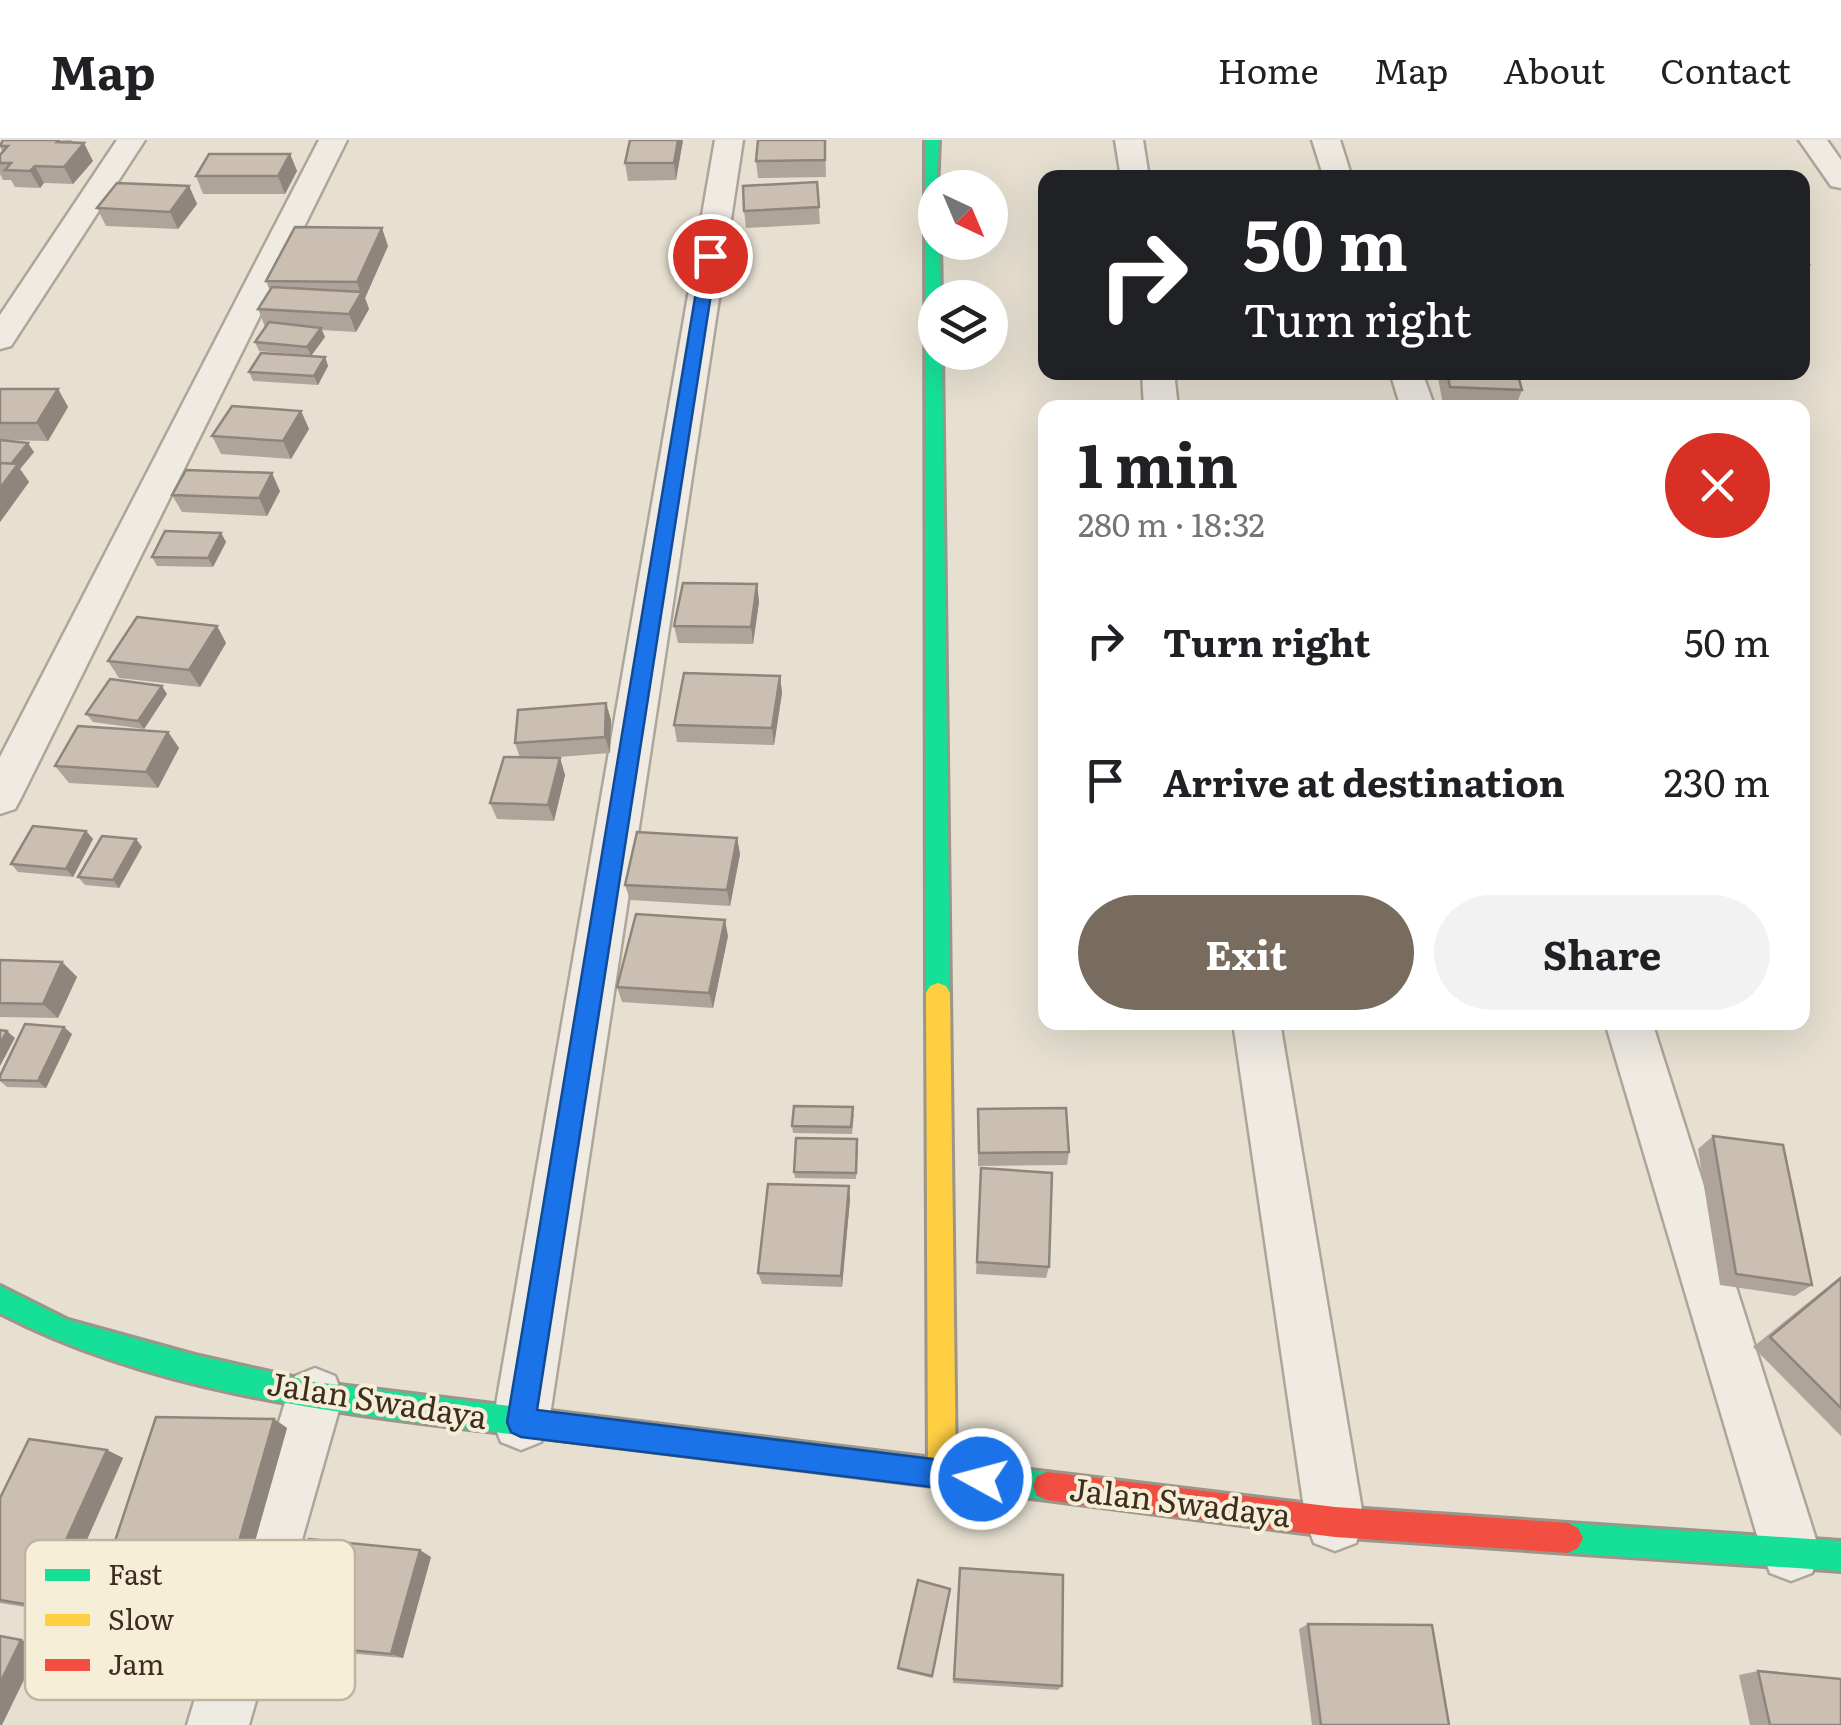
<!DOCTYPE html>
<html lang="en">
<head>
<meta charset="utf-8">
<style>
	:root { --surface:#fff; --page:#f2f2f2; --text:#202124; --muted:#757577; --line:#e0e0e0; --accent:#786c5e }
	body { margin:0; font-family:Literata,serif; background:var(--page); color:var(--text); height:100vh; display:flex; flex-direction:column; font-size:38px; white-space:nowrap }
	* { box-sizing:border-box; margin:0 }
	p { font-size:32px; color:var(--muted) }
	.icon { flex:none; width:55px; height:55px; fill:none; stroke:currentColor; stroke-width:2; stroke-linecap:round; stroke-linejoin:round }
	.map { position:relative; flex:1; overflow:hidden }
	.sheet { position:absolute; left:1038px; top:260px; width:772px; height:630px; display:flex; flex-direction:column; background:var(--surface); border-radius:20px; box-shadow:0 10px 40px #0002 }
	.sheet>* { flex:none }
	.hud { position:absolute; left:1038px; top:30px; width:772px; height:210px; border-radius:20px; box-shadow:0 10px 40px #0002; background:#202124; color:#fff; overflow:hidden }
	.needle { width:65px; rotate:136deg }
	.buttons { position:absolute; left:918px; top:30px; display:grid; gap:20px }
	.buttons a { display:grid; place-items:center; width:90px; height:90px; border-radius:50%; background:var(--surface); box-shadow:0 10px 40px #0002; font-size:50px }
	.pin { position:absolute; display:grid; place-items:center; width:85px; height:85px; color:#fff; margin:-42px; border:5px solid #fff; border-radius:50%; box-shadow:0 2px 10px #0007 }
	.me { position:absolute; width:110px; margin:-55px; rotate:277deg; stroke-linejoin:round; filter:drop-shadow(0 0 8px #0008) }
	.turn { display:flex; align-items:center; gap:35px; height:210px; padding:0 40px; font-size:45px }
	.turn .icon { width:130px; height:130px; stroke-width:2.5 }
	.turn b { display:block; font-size:70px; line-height:85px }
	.round { display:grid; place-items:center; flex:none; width:105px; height:105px; border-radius:52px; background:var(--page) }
	.summary { display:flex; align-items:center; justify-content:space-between; height:170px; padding:0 40px }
	h1 { font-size:60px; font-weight:700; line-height:75px }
	.button { display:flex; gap:20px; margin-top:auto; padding:20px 40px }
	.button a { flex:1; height:115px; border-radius:60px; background:var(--accent); color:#fff; font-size:40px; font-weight:700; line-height:115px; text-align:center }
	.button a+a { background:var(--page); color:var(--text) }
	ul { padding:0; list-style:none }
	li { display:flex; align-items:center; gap:30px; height:140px; padding:0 40px }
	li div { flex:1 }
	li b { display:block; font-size:38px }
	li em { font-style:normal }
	header { display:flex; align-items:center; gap:60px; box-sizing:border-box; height:140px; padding:0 50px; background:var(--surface); border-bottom:2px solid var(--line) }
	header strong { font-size:48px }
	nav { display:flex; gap:55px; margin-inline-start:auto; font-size:35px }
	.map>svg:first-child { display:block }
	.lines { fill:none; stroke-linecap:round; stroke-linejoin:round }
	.street-casing { stroke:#ada599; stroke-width:5 }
	.fast-casing { stroke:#9c958a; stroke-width:6 }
	.slow-casing { stroke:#9c958a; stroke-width:6 }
	.jam-casing { stroke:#9c958a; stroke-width:6 }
	.street { fill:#efebe3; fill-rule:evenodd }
	.fast { fill:#16e098; fill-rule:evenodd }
	.slow { fill:#ffcf43; fill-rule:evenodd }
	.jam { fill:#f24e42; fill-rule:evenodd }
	.wall { fill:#afa499 }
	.shaded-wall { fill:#8e867d }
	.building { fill:#cbbfb2; stroke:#8e867d; stroke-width:2.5 }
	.route { fill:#1a73e8; stroke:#114b97; stroke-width:2.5 }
	.labels { text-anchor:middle; stroke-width:8; stroke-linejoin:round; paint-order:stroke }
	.near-street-label { font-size:32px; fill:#3d2e20; stroke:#f7eed8 }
	.key { fill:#f7eed8; stroke:#bfb4a1; stroke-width:2.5 }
	.key-label { font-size:28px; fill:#3d2e20 }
</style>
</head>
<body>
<header>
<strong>Map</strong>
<nav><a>Home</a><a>Map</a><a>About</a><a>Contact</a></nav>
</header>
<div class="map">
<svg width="1841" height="1585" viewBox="0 0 1841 1585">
	<rect width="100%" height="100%" fill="#e7e0d1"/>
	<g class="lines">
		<g class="street-casing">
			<g id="street">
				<path d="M117,0H145L11,206L0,209V175Z"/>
				<path d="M319,0H347L21,658L15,669L0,674V617Z"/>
				<path d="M715,0H743L549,1282L541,1302L521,1310L501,1302L493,1282Z"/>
				<path d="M1115,0H1143L1149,38H1121Z"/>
				<path d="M1312,0H1340L1352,38H1324Z"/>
				<path d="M1799,0H1827L1841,20V48L1831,46Z"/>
				<path d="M1142,232H1174L1178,268H1144Z"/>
				<path d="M1390,232H1422L1435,268H1401Z"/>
				<path d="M1233,882H1280L1364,1382L1356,1403L1335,1411L1314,1403L1306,1382Z"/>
				<path d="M1605,882H1652L1820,1412L1812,1433L1791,1441L1770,1433L1762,1412Z"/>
				<path d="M315,1228L335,1236L343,1256L249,1585H187L287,1256L295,1236Z"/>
			</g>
		</g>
		<g class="fast-casing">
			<g id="fast">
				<path d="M925,0H939L935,102H940L941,158H935V212H942L950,853L946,860L938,863L930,860L926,853Z"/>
				<path d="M0,1146L68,1180L195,1215L315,1242L1047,1332L1057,1336L1061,1346L1057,1356L1047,1360C879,1340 711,1319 543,1298C360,1275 166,1259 0,1173Z"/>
				<path d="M1568,1383L1841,1401V1431L1568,1413L1558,1408L1553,1398L1558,1388Z"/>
			</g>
		</g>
		<g class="slow-casing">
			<path id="slow" d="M938,843L946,846L950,853L956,1334L952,1344L942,1348L932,1344L928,1334L926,853L930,846Z"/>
		</g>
		<g class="jam-casing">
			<path id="jam" d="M1047,1332L1335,1367L1568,1383L1578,1388L1583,1398L1578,1408L1568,1413L1335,1397L1047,1360L1037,1356L1033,1346L1037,1336Z"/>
		</g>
		<use href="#street" class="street"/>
		<use href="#fast" class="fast"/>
		<use href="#slow" class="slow"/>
		<use href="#jam" class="jam"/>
	</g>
	<g class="wall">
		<path d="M71,0L93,21L73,44L44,43L40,48L15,47L11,40H3L0,34V15L2,13L0,4Z"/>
		<path d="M630,0H683L676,40L628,41L625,23Z"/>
		<path d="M825,0L826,37L758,38L756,21Z"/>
		<path d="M290,14L297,31L285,54H203L196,36Z"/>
		<path d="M817,42L820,84L746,88L744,71Z"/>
		<path d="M189,46L197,64L178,89L106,86L97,68Z"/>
		<path d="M388,106L365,158L369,169L356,192L322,190L325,197L311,216L259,211L255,202L265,187L258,169L270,151L266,141Z"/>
		<path d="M1802,112L1809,124L1802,136Z"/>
		<path d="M325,217L328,226L318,245L253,241L249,232Z"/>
		<path d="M1437,232H1517L1522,250L1515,268L1443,265Z"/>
		<path d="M0,249H58L68,267L48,301L3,300L34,312L20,329L29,342L0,382Z"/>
		<path d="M301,271L309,289L291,319L221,314L212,296Z"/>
		<path d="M280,351L267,376L182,372L172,355Z"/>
		<path d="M221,393L226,402L213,427L157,426L152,417Z"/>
		<path d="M757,444L759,462L753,504L678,503L674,486Z"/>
		<path d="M217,486L226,503L200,547L119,538L108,521Z"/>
		<path d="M780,536L782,553L774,605L677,602L674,585Z"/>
		<path d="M167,554L144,589L93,582L86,574Z"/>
		<path d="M606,563L611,580L610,613L545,618H560L565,635L554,681L497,679L490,663L520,618L515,603Z"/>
		<path d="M168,592L179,608L158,648L69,643L55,626Z"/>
		<path d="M86,691L93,699L73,737L18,732L11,724Z"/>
		<path d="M737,698L740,714L730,766L630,760L625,745Z"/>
		<path d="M136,699L142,707L119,748L85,745L78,737Z"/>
		<path d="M728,796L713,868L622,862L617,847Z"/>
		<path d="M0,820L62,822L77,837L58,878L0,877Z"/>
		<path d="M72,894L46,948L7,947L0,941V936Z"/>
		<path d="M978,969L1069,1012L1067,1025L978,1026Z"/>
		<path d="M854,974L852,994L793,993L792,986Z"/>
		<path d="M1713,996L1812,1145L1795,1156L1720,1145L1698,1009Z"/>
		<path d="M858,1006L856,1039L795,1038L794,1032Z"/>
		<path d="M981,1028L1049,1127L1046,1138L976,1134Z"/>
		<path d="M850,1059L842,1147L762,1144L758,1133Z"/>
		<path d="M1841,1136V1296L1753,1207Z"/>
		<path d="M274,1279L287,1288L252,1412L132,1408L115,1401Z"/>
		<path d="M107,1310L123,1318L55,1472L0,1463V1358Z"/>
		<path d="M431,1417L403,1518L289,1508L275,1503Z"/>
		<path d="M960,1428L1062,1546L1058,1550L953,1543Z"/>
		<path d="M229,1444L197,1530L88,1513L69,1509Z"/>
		<path d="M950,1449L932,1538L899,1530L898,1528Z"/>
		<path d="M1308,1484L1449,1585H1312L1299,1489Z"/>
		<path d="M1758,1531L1841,1585H1750L1739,1535Z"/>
	</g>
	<g class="shaded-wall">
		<path d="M678,0H683L676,40L674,23Z"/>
		<path d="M84,3L93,21L73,44L64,27Z"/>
		<path d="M290,14L297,31L285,54L278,36Z"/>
		<path d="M35,26L44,43L40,48L30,31Z"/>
		<path d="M189,46L197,64L178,89L170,72Z"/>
		<path d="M382,88L388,106L365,158L369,169L356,192L349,174L361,154L357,142Z"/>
		<path d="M321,188L325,197L311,216L307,207Z"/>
		<path d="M325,217L328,226L318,245L314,236Z"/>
		<path d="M58,249L68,267L48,301L37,283Z"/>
		<path d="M301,271L309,289L291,319L283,301Z"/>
		<path d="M28,303L34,312L20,329L29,342L0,382V348L9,327Z"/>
		<path d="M272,333L280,351L267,376L259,358Z"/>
		<path d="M221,393L226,402L213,427L208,418Z"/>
		<path d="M757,444L759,462L753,504L751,487Z"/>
		<path d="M217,486L226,503L200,547L189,530Z"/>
		<path d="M780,536L782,553L774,605L772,588Z"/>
		<path d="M162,546L167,554L144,589L138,581Z"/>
		<path d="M606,563L611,580L610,613L605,597Z"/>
		<path d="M168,592L179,608L158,648L146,632Z"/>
		<path d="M560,618L565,635L554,681L548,665Z"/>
		<path d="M86,691L93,699L73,737L66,729Z"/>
		<path d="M737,698L740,714L730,766L727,750Z"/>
		<path d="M136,699L142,707L119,748L113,740Z"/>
		<path d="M725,780L728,796L713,868L709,853Z"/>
		<path d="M62,822L77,837L58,878L43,864Z"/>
		<path d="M64,887L72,894L46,948L38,941Z"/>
		<path d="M7,891L15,898L0,926V904Z"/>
		<path d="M849,1046L850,1059L842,1147L841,1136Z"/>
		<path d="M274,1279L287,1288L252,1412L238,1405Z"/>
		<path d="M107,1310L123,1318L55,1472L36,1466Z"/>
		<path d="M420,1410L431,1417L403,1518L391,1514Z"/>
		<path d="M214,1438L229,1444L197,1530L180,1525Z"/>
		<path d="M21,1500L41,1505L2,1585H0V1543Z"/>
	</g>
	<g class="building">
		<path d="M3,0H59L57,2L84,3L64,27L35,26L30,31L5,30L11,23H0V15L8,6H0Z"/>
		<path d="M630,0H678L674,23H625Z"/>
		<path d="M758,0H825V20L756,21Z"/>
		<path d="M209,14H290L278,36H196Z"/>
		<path d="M817,42L819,67L744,71L743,46Z"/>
		<path d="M117,43L189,46L170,72L97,68Z"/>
		<path d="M295,87L382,88L357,142L266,141Z"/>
		<path d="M1802,112L1809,124H1802Z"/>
		<path d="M272,147L362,152L349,174L258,169Z"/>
		<path d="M269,182L321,188L307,207L255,202Z"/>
		<path d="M261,213L325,217L314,236L249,232Z"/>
		<path d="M1447,232H1517L1522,250L1450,247Z"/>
		<path d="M0,249H58L37,283H0Z"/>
		<path d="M1193,265L1290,266V268H1193Z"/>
		<path d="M232,266L301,271L283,301L212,296Z"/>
		<path d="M0,300L28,303L11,324L0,323Z"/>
		<path d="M0,323L18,324L0,348Z"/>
		<path d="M186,330L272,333L259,358L172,355Z"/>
		<path d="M165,391L221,393L208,418L152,417Z"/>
		<path d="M683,443L757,444L751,487L674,486Z"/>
		<path d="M137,477L217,486L189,530L108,521Z"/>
		<path d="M684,533L780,536L772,588L674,585Z"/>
		<path d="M110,539L162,546L138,581L86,574Z"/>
		<path d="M606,563L605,597L515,603L518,570Z"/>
		<path d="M78,586L168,592L146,632L55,626Z"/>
		<path d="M504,617L560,618L548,665L490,663Z"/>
		<path d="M33,686L86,691L66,729L11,724Z"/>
		<path d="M637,692L737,698L727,750L625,745Z"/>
		<path d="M102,696L136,699L113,740L78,737Z"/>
		<path d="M636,774L725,780L709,853L617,847Z"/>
		<path d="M0,820L62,822L43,864L0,863Z"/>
		<path d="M25,884L64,887L38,941L0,940V936Z"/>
		<path d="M0,890L7,891L0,904Z"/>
		<path d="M794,966L853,967L851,987L792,986Z"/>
		<path d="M1066,968L1069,1012L979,1013L978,969Z"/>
		<path d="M1713,996L1783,1005L1812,1145L1736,1134Z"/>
		<path d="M796,998L857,999L856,1033L794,1032Z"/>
		<path d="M981,1028L1052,1033L1049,1127L977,1122Z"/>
		<path d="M768,1044L849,1046L841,1136L758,1133Z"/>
		<path d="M1841,1138V1268L1770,1197Z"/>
		<path d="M156,1277L274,1279L238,1405L115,1401Z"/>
		<path d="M29,1299L107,1310L36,1466L0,1460V1358Z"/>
		<path d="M309,1399L420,1410L391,1514L275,1503Z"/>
		<path d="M960,1428L1063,1435L1062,1546L954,1539Z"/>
		<path d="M918,1440L950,1449L932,1536L898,1528Z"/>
		<path d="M1308,1484L1432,1485L1449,1585H1321Z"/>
		<path d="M0,1496L21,1500L0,1543Z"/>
		<path d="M1758,1531L1841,1539V1585H1770Z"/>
	</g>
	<path class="route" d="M710,112L717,116L537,1270L981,1325L991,1329L996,1339L991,1349L981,1353L521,1297L511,1292L507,1282L702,116Z"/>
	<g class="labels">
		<g class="near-street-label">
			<text transform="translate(377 1261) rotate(9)" y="11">Jalan Swadaya</text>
			<text transform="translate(1180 1363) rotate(7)" y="11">Jalan Swadaya</text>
		</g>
	</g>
	<rect x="25" y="1400" width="330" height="160" rx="15" class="key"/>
	<rect x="45" y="1429" width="45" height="12" fill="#16e098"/>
	<rect x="45" y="1474" width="45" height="12" fill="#ffcf43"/>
	<rect x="45" y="1519" width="45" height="12" fill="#f24e42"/>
	<g class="key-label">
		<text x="108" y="1445">Fast</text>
		<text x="108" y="1490">Slow</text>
		<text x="108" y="1535">Jam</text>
	</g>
</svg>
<div class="buttons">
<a><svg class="needle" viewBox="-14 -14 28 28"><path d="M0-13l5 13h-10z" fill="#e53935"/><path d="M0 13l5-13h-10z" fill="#757577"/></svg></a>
<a><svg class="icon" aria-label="layers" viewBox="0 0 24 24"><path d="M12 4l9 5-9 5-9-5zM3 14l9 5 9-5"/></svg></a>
</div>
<div class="pin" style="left:710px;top:116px;background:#d93025"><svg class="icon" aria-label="arrive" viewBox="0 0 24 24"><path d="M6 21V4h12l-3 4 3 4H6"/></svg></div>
<svg class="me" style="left:981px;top:1339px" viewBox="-20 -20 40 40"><circle r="17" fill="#1a73e8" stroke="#fff" stroke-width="3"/><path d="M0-11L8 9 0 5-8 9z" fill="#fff"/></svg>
<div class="hud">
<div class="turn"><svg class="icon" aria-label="right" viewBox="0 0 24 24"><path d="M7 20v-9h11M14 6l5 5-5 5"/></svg><div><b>50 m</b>Turn right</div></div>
</div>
<section class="sheet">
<div class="summary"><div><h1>1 min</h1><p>280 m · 18:32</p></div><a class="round" style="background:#d93025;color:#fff"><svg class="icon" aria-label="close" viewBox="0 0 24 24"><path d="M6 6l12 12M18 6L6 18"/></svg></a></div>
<ul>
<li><svg class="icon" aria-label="right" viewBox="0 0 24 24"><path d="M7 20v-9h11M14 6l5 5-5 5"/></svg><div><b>Turn right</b></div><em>50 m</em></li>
<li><svg class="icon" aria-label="arrive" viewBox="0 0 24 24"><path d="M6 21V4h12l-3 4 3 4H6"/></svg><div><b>Arrive at destination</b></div><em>230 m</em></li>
</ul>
<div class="button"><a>Exit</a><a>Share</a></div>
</section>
</div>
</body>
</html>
